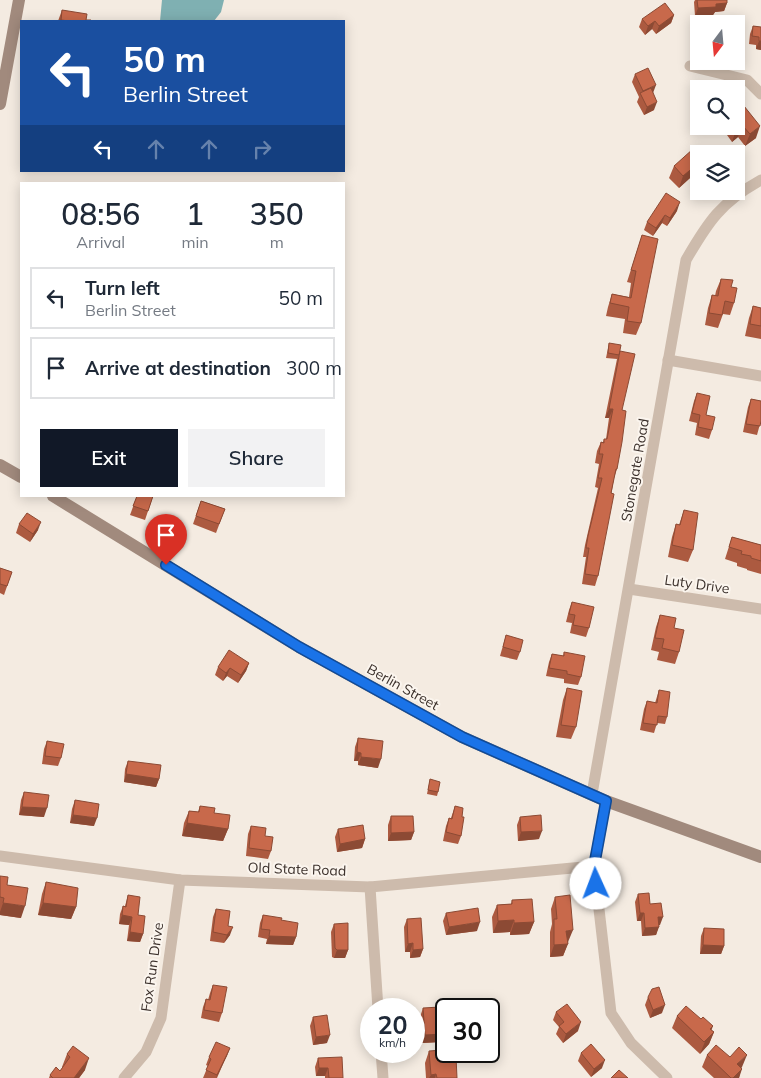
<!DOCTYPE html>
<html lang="en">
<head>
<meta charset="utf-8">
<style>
	:root { --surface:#fff; --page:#f2f2f3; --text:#1f2937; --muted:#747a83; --line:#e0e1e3; --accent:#111827 }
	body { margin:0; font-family:Mulish,sans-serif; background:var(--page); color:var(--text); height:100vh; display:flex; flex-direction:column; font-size:19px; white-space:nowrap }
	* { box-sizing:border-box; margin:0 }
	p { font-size:16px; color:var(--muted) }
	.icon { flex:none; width:28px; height:28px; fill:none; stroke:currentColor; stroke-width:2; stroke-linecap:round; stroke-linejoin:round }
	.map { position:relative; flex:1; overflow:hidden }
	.details { position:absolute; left:20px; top:182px; width:325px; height:315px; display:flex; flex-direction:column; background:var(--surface); border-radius:0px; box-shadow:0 2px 12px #0003 }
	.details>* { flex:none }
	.top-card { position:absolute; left:20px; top:20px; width:325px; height:152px; border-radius:0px; box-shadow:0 2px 12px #0003; background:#1a4fa0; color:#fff; overflow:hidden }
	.needle { width:32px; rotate:196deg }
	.controls { position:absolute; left:690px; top:15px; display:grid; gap:10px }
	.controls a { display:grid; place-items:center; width:55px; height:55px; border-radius:0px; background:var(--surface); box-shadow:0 2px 12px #0003; font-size:25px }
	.speed { position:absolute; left:360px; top:998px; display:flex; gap:10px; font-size:25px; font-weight:700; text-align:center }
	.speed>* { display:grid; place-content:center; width:65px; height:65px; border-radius:50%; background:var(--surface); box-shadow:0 2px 12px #0003; line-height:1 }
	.speed small { font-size:12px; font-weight:400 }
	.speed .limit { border:2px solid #111; border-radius:8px; background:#fff; color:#111 }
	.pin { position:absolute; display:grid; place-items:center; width:42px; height:42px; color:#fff; margin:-51px -21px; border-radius:50% 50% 50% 0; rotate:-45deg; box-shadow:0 0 5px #0007 }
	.pin .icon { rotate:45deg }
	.me { position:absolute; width:55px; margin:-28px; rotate:358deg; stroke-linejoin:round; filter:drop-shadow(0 0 4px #0008) }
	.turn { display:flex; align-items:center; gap:18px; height:105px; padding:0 20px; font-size:22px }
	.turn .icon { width:65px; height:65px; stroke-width:2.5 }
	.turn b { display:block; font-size:35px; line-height:42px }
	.lanes { display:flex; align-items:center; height:48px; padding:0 20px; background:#0003; justify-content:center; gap:25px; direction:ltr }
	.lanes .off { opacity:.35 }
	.eta { display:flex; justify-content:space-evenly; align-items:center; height:85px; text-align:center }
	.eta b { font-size:30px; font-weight:600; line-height:35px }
	.button { display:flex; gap:10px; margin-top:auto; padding:10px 20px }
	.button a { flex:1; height:58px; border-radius:0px; background:var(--accent); color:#fff; font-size:20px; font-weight:600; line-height:58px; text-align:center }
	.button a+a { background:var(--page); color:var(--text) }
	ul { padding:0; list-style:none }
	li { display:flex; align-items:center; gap:15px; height:62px; margin:0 10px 8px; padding:0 10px; border:2px solid var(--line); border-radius:0px }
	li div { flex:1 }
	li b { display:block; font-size:19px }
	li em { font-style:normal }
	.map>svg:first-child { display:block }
	.water { fill:#7fb0b2 }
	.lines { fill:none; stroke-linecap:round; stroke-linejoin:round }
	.street { stroke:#cdbbac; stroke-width:11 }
	.secondary { stroke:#a18a7d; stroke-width:12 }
	.wall { fill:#ac5a40 }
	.shaded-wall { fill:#8c4a34 }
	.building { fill:#c8694b; stroke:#8c4a34 }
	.route-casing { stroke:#114b97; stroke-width:12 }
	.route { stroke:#1a73e8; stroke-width:9 }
	.labels { text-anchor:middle; stroke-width:4; stroke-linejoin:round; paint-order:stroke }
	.street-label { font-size:14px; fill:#3b302b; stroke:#fbf5ee }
</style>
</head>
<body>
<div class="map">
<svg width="761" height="1078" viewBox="0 0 761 1078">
	<rect width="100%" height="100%" fill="#f4ebe1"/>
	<path class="water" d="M162,0H224L221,12L214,21H160Z"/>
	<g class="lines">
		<g class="street">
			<path d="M690,66L747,80L761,94"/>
			<path d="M668,360L761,376"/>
			<path d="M629,589L761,609"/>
			<path d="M592,794L686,260C708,222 721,202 761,180"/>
			<path d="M606,801L594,866L611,1013L631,1043L667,1078"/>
			<path d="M0,856L180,880L370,887L594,866"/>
			<path d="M370,887L378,1009"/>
			<path d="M381,1051L383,1078"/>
			<path d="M124,1078L146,1052L161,1018L180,880"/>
		</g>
		<g class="secondary">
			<path d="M0,104L19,0"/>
			<path d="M0,465L21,477"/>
			<path d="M53,496L299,647L462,737L606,801L761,857"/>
		</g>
	</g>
	<g class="wall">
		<path d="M695,0H697L727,3L724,11L715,12L713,15L695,16L694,2Z"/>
		<path d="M62,10L86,20L91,21H58Z"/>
		<path d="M674,15L671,23L656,34L652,29L645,35L639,27L642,19Z"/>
		<path d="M753,26L761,27V50L756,49V45L749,44L750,34Z"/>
		<path d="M635,74L653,93L654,110L644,115L637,102L639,97L632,82Z"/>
		<path d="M736,96L756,138L745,146L738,137L732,142L727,135L730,126H736Z"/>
		<path d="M699,154V181L696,184L690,178L679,188L669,178L674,166Z"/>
		<path d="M677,211L667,226L662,223L653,236L644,230L647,222Z"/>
		<path d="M642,235L641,323L636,335L623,333L625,319L606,316L608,307L612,294L629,297L631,283L627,282Z"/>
		<path d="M721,279L731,287L734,303L730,315L723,314L718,328L705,325L708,308L712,295L715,296L716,291Z"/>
		<path d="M753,306L761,308V339L745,336L749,318Z"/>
		<path d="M609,343L619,354L622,410L617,469L614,478L598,576L595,586L582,584L586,557H583L585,545L598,488L595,487L599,464L595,463L597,451L601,442H603L604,439H606L609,418H605L617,359L606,358Z"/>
		<path d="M697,393L712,430L709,439L695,435L697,423L689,421L694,401Z"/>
		<path d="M751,399L761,401V424H760L757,435L743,432L748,407Z"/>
		<path d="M137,496H153L145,520L130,515Z"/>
		<path d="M201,501L225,509L216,533L193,524Z"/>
		<path d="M684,510L693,550L688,562L668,557L672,537L676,524L679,525Z"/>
		<path d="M19,524L38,530L30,542L16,533Z"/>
		<path d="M732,537L761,545V574L747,570V569L737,566V563L725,559Z"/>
		<path d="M0,568L12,572L4,595L0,593Z"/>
		<path d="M572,602L589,628L586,637L570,633L572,623L566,622L569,610Z"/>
		<path d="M660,615L674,628L679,652L675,664L657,660L659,652L651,650L656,627Z"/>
		<path d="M506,635L520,652L517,660L500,656Z"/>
		<path d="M564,652L581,677L578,685L564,683V679L546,676L549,662L552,654L563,656Z"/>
		<path d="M249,663L246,671L238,683L227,676L223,681L215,675L218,667Z"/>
		<path d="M567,688L576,727L571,739L556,737L563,700Z"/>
		<path d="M659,690L667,717L665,724L657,723L654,733L640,730L644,709L647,701L655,703Z"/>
		<path d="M358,738L378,768L358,765V761H354L355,747Z"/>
		<path d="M47,741L61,758L58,766L42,764L44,749Z"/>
		<path d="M128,761L159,779L156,787L124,782L125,769Z"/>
		<path d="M430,779L438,792L437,796L427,794Z"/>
		<path d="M24,792L44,817L19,815L21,800Z"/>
		<path d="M75,800L94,826L70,823L72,809Z"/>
		<path d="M200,806L214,813L228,829L223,841L182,836L184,823L189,811L198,812Z"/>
		<path d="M455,806L462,817L461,836L458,844L443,841L446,826L449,818H451Z"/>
		<path d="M391,816L414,832L411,840L388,841V825Z"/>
		<path d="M520,817L539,839L518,841L517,825Z"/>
		<path d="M251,826L265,836L271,851L268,859L246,856L248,834Z"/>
		<path d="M338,829L365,839L362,848L337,852L335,837Z"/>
		<path d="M0,876L7,885L21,918L0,915Z"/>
		<path d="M46,882L76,907L71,919L38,915L42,894Z"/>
		<path d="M638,894L650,904L660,925H659L656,935L642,936L641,921H637L635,902Z"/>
		<path d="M128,895L138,915L143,934L140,942L127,941L129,925L119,924L120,914L123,906H125Z"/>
		<path d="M555,897L568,942V943L563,956L550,957V932L552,924L551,909Z"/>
		<path d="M512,900L534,922L529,934L510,935V932L493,933L492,917L497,905L511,904Z"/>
		<path d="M216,909L228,926L230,935L224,943L210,941L213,917Z"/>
		<path d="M446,913L477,931L446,935L443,921Z"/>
		<path d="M263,915L281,920L296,937L293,945L266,944L267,939L258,937L260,923Z"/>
		<path d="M407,919L423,949L420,957L410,958V952H405L404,927Z"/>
		<path d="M334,924L348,950L345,958H334L332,957L331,932Z"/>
		<path d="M704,928L724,946L721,954H700L701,936Z"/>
		<path d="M213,985L222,1013L219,1022L201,1018L203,1007L206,999L208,1000L210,993Z"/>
		<path d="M648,997L662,1013L650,1018L645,1005Z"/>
		<path d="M423,1008L443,1034L440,1042L422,1043L420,1017Z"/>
		<path d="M556,1012L578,1031L563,1043L556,1034L559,1027L553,1020Z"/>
		<path d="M677,1016L711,1030L714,1032L709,1044L700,1054L672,1028Z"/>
		<path d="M313,1017L327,1043L313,1045L310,1026Z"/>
		<path d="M230,1048L217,1078H203L208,1066L206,1065L209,1057Z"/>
		<path d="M429,1051L444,1058L457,1078H426L425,1063Z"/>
		<path d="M581,1053L602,1068L591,1077L578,1061Z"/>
		<path d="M67,1054L85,1070L79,1078H49L50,1075L60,1071L63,1067H62Z"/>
		<path d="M707,1055L730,1057L742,1067L741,1068L739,1078H714L702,1067Z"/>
		<path d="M318,1058L343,1078H325V1076H316L315,1067Z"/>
	</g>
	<g class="shaded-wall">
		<path d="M727,3L724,11L715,12L713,15L695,16L698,8L716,4Z"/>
		<path d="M674,15L671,23L656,34L659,26Z"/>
		<path d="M655,21L652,29L645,35L648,26Z"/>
		<path d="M759,41H761V50L756,49Z"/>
		<path d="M656,85L653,93L643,91Z"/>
		<path d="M657,102L654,110L644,115L647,107Z"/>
		<path d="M742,125L738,137L732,142L736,130Z"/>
		<path d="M760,126L756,138L745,146L750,134Z"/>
		<path d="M695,166L690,178L679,188L683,176Z"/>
		<path d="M699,175V181L696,184Z"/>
		<path d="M680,202L677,211L667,226L670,218Z"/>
		<path d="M665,215L662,223L653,236L656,228Z"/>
		<path d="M609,409H613L609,418H605Z"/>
		<path d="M41,522L38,530L30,542L33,534Z"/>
		<path d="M249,663L246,671L238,683L241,675Z"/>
		<path d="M230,668L227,676L223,681L226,673Z"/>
		<path d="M357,752L361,753L358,761H354Z"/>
		<path d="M361,757L381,759L378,768L358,765Z"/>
		<path d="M126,774L159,779L156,787L124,782Z"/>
		<path d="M22,807L47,808L44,817L19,815Z"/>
		<path d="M73,815L97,818L94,826L70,823Z"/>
		<path d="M187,823L228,829L223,841L182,836Z"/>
		<path d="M542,831L539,839L518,841L521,832Z"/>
		<path d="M414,832L411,840L388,841L391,833Z"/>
		<path d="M365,839L362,848L337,852L340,844Z"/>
		<path d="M3,903L25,906L21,918L0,915V912Z"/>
		<path d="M43,903L76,907L71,919L38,915Z"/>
		<path d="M640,913H644L641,921H637Z"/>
		<path d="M122,915L132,917L129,925L119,924Z"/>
		<path d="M658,917H663L660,925H655Z"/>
		<path d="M514,920L510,932L493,933L498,921Z"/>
		<path d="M480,922L477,931L446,935L449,927Z"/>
		<path d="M534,922L529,934L510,935L514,923Z"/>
		<path d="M233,927L230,935L224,943L227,935Z"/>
		<path d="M659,927L656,935L642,936L645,928Z"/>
		<path d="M573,930L568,942L562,943L566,931Z"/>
		<path d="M130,932L143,934L140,942L127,941Z"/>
		<path d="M269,936L296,937L293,945L266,944Z"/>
		<path d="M413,943L410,952H405L408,944Z"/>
		<path d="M568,944L563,956L550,957L554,945Z"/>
		<path d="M703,945L724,946L721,954H700Z"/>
		<path d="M423,949L420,957L410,958L413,950Z"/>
		<path d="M337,950H348L345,958H334Z"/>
		<path d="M665,1005L662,1013L650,1018L653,1010Z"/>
		<path d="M581,1022L578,1031L563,1043L566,1034Z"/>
		<path d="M713,1026L709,1037L714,1032L709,1044L700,1054L710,1029Z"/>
		<path d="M443,1034L440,1042L422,1043L425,1035Z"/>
		<path d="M330,1035L327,1043L313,1045L316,1037Z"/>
		<path d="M230,1048L227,1056L216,1078L217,1075Z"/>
		<path d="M747,1055L742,1067L733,1076L737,1064Z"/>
		<path d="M89,1058L85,1070L79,1078H74Z"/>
		<path d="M605,1060L602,1068L591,1077L594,1069Z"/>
		<path d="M319,1068H328L325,1076H316Z"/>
		<path d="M742,1069L739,1078H733Z"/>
		<path d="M436,1074L435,1078H429L431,1075Z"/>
	</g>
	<g class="building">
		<path d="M697,0H727V3L716,4V7L698,8Z"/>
		<path d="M665,3L674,15L659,26L655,21L648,26L642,19Z"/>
		<path d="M62,10L87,14L86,20H91V21H69L61,20Z"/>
		<path d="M753,26L761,27V41H759V37L752,36Z"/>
		<path d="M648,68L656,85L643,91L635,74Z"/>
		<path d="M651,88L657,102L647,107L640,93Z"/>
		<path d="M736,96L760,126L750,134L742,125L736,130L734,126H736V119L738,118L736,116Z"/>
		<path d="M708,146L715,154H700Z"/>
		<path d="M693,149L698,155L699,154V171L695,166L683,176L674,166Z"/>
		<path d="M666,193L680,202L670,218L665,215L656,228L647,222Z"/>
		<path d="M642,235L658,239L641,323L627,321L629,307L610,303L612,294L631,298L636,271L631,270Z"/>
		<path d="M721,279L733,280L731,287L737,288L734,303L725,301L722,315L709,313L712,295L718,296Z"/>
		<path d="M753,306L761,308V326L750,324Z"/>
		<path d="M609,343L621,345L619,355L608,353Z"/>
		<path d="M620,351L635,354L622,410L626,411L622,442L617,469H616L611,493L614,494L598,576L585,574L589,548H586L588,536L602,478H598L603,454H599L601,442L604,443V439H607L613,409H609Z"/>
		<path d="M697,393L710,396L706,415L715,417L712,430L698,427L700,415L692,413Z"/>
		<path d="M751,399L761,401V421L760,426L746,424Z"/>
		<path d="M137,496H153L148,511L133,506Z"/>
		<path d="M201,501L225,509L219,524L196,516Z"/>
		<path d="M684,510L698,513L693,550L672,545L676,524L680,525Z"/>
		<path d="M27,513L41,522L33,534L19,524Z"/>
		<path d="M732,537L761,545V561L751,558V556L741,554L742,551L729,547Z"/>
		<path d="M0,568L12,572L7,586L0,584Z"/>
		<path d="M572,602L594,607L589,628L573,625L575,615L569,614Z"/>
		<path d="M660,615L676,618L674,628L684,630L679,652L662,648L664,639L655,638Z"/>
		<path d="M506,635L523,640L520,652L503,647Z"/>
		<path d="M229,650L249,663L241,675L230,668L226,673L218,667Z"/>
		<path d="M564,652L585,656L581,677L567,674V671L549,668L552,654L564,656Z"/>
		<path d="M567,688L582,691L576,727L561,725Z"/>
		<path d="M659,690L670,692L667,717L658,716L657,725L643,723L647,701L657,703Z"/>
		<path d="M358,738L383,741L381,759L361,757V753L357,752Z"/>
		<path d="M47,741L64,744L61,758L45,756Z"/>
		<path d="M128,761L161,765L159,779L126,774Z"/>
		<path d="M430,779L440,782L438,792L428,790Z"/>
		<path d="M24,792L49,795L47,808L22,807Z"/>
		<path d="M75,800L99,804L97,818L73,815Z"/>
		<path d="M200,806L215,808L214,813L230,815L228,829L187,823L189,811L199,812Z"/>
		<path d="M455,806L463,808L462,817H464L461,836L446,832L449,818L452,819Z"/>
		<path d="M541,815L542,831L521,832L520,817Z"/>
		<path d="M391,816H413L414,832L391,833Z"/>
		<path d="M363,825L365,839L340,844L338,829Z"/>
		<path d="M251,826L266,828L265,836L273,837L271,851L249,848Z"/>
		<path d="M0,876L8,877L7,885L28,888L25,906L3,903L4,898L0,897Z"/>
		<path d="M46,882L78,888L76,907L43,903Z"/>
		<path d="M649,893L650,904L661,903L663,917H658L659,927L645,928L644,913H640L638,894Z"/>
		<path d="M128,895L140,897L138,915L145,916L143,934L130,932L132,917L122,915L123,906L126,907Z"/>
		<path d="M570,895L573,930L566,931L568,944L554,945V919H557L555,897Z"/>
		<path d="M532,899L534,922L514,923V920L498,921L497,905L512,904V900Z"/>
		<path d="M478,908L480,922L449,927L446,913Z"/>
		<path d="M216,909L230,911L228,926L233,927L227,935L213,932Z"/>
		<path d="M263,915L282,918L281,920L298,923L296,937L269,936L270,930L261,929Z"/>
		<path d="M421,918L423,949L413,950V943L408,944L407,919Z"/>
		<path d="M348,923V950H337L335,948L334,924Z"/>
		<path d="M704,928L724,929V946L703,945Z"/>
		<path d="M213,985L227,987L222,1013L204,1010L206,999L210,1000Z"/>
		<path d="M659,987L665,1005L653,1010L648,997L652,989Z"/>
		<path d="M567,1004L581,1022L566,1034L559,1026L564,1022L556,1012Z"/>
		<path d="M686,1006L701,1019L703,1017L713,1026L710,1029L714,1032L704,1042L677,1016Z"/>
		<path d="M440,1007L443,1034L425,1035L423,1008Z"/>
		<path d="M327,1015L330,1035L316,1037L313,1017Z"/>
		<path d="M216,1042L230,1048L217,1075L206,1070L211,1059L209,1057Z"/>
		<path d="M591,1044L605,1060L594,1069L581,1053Z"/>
		<path d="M716,1045L730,1057L739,1047L747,1055L737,1064L742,1069L733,1078H731L707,1055Z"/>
		<path d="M73,1046L89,1058L74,1078H53L50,1075L56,1067L60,1071L70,1057L67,1054Z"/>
		<path d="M443,1050L444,1058L456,1057L457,1078H437L436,1074L431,1075L429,1051Z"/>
		<path d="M342,1057L343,1078H329L328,1068H319L318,1058Z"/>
		<path d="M619,1070L628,1078H611Z"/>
	</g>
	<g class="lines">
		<g class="route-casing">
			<path id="route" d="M166,565L299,647L462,737L606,801L594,866L596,884"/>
		</g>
		<use href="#route" class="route"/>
	</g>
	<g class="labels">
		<g class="street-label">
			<text transform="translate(635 470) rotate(-80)" y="5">Stonegate Road</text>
			<text transform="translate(697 584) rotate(8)" y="5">Luty Drive</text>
			<text transform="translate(403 687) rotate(29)" y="5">Berlin Street</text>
			<text transform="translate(297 869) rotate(2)" y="5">Old State Road</text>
			<text transform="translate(152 967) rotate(-82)" y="5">Fox Run Drive</text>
		</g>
	</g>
</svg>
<div class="controls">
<a><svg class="needle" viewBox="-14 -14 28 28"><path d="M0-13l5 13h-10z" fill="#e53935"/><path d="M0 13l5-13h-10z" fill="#747a83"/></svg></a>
<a><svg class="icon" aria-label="search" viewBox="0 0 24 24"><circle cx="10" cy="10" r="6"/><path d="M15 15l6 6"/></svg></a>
<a><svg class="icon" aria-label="layers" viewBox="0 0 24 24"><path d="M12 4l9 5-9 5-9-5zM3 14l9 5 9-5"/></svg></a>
</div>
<div class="speed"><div>20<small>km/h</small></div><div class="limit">30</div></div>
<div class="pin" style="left:166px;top:565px;background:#d93025"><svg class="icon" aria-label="arrive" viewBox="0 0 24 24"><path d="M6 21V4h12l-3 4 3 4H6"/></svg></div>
<svg class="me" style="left:596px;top:884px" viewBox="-20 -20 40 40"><circle r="19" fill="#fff"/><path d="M0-13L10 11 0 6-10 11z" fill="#1a73e8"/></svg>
<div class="top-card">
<div class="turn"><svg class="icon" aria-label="left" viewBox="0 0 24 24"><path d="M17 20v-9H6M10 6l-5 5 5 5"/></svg><div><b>50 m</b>Berlin Street</div></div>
<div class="lanes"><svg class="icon" aria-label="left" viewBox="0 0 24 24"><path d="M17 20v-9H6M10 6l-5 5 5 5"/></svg><svg class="icon off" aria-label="ahead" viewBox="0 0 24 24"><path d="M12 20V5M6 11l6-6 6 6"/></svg><svg class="icon off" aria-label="ahead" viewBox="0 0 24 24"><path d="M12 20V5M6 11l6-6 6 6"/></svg><svg class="icon off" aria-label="right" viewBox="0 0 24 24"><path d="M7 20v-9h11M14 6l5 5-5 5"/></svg></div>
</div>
<section class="details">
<div class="eta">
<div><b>08:56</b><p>Arrival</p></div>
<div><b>1</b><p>min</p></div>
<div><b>350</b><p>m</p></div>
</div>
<ul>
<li><svg class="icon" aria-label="left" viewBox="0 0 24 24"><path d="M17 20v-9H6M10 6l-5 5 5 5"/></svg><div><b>Turn left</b><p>Berlin Street</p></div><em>50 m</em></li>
<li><svg class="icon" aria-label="arrive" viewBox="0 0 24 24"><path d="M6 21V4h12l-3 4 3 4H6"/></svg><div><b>Arrive at destination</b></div><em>300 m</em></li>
</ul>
<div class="button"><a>Exit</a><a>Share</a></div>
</section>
</div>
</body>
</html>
